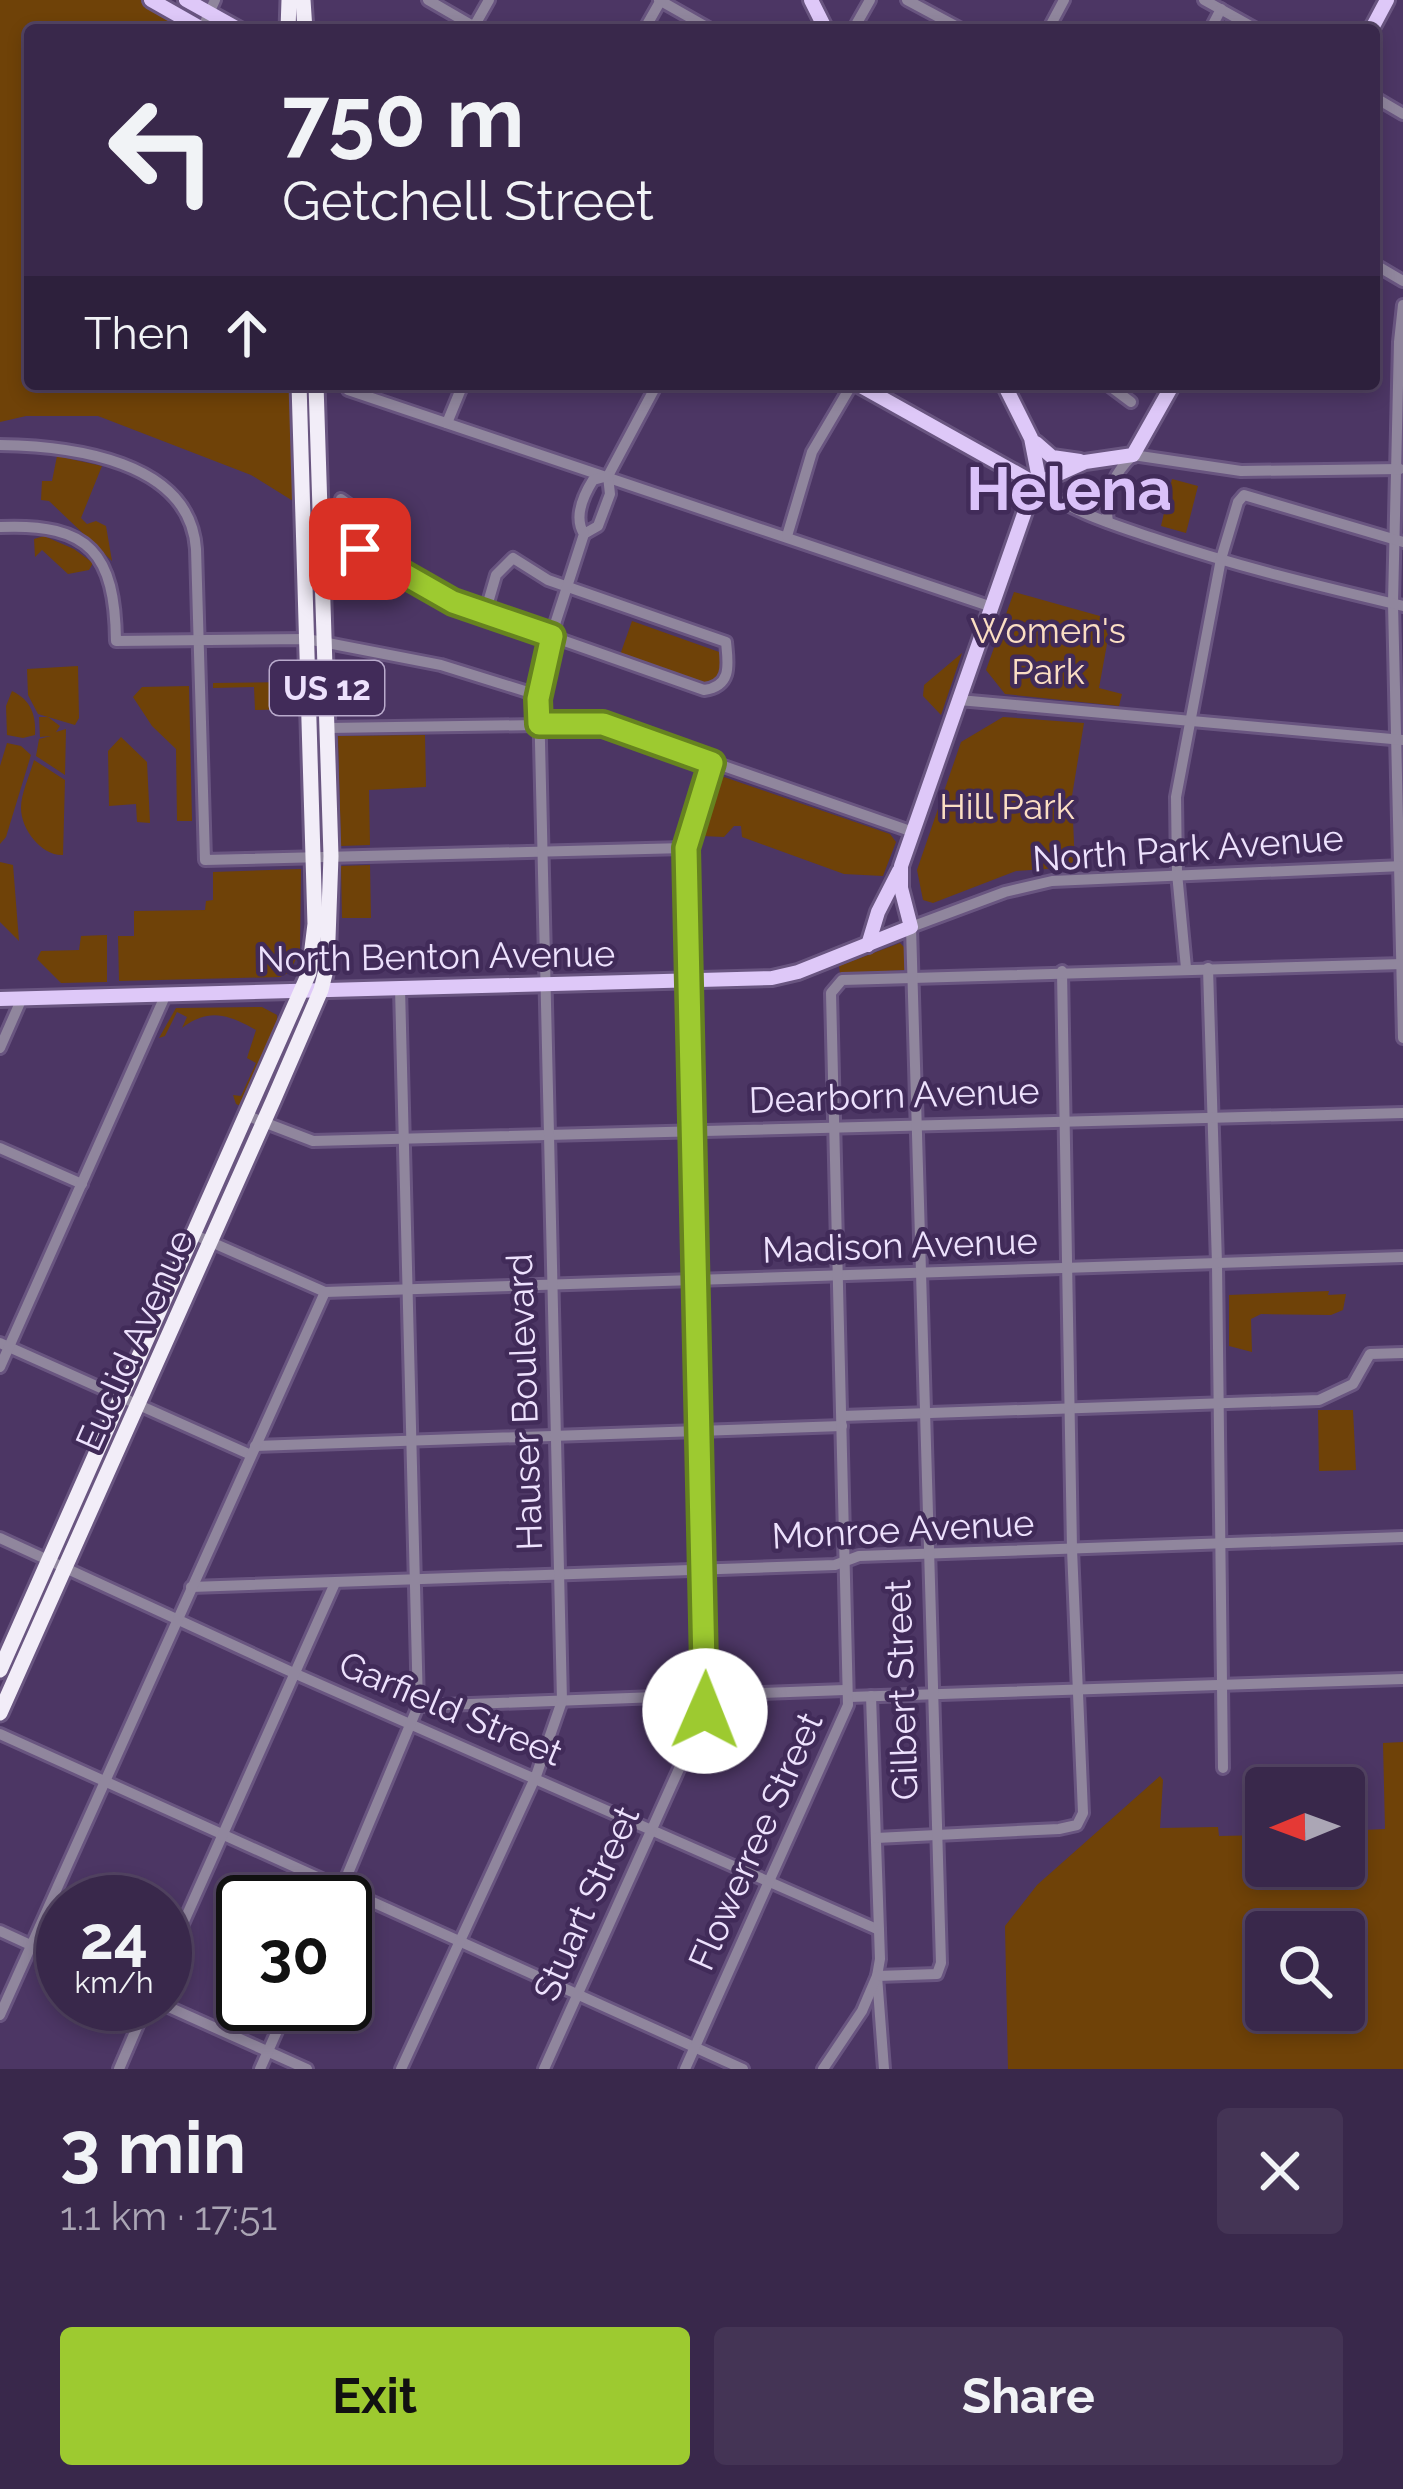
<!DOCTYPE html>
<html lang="en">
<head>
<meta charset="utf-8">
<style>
	:root { --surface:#39284b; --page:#443455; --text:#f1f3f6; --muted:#aba6b5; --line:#534463; --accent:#9dca30 }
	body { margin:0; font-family:Raleway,sans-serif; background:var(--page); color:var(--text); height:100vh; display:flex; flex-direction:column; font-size:45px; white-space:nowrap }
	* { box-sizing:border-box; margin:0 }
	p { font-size:39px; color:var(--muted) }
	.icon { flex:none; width:66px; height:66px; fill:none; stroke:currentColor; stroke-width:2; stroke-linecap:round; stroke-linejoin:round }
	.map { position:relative; height:2069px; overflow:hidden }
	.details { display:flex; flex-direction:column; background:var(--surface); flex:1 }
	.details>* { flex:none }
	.guide { position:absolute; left:24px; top:24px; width:1356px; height:366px; border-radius:12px; box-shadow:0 6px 18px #0003,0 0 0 3px var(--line); background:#39284b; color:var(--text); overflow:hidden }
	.needle { width:78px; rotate:269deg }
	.controls { position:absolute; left:1245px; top:1767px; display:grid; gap:24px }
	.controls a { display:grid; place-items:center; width:120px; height:120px; border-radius:12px; background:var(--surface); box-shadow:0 6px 18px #0003,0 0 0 3px var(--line); font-size:60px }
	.speed { position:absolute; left:36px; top:1875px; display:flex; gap:24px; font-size:60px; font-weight:700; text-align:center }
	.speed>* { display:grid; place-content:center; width:156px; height:156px; border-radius:50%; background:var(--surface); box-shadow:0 6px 18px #0003,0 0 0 3px var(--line); line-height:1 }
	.speed small { font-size:30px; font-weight:400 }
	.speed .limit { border:6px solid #111; border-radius:18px; background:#fff; color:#111 }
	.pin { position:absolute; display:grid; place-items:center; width:102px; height:102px; color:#fff; margin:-51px; border-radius:24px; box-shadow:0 6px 18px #0006 }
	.me { position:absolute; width:132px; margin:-66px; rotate:1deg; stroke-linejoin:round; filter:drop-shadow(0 0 9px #0008) }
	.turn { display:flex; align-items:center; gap:42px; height:252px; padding:0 60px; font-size:54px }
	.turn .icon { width:156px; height:156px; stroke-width:2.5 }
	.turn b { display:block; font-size:84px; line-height:102px }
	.then { display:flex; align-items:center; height:114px; padding:0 60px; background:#0003; gap:24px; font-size:45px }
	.round { display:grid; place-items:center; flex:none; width:126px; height:126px; border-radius:12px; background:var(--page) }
	.overview { display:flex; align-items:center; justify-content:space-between; height:204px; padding:0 60px }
	h1 { font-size:72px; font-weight:700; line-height:90px }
	.cta { display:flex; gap:24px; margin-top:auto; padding:24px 60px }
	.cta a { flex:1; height:138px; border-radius:12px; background:var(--accent); color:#111; font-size:48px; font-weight:700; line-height:138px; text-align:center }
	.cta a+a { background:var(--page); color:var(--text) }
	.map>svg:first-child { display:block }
	.green { fill:#6f4208; fill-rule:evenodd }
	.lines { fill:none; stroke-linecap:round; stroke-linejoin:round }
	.minor-casing { stroke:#695580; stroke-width:16 }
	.major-casing { stroke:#695580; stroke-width:20 }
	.highway-casing { stroke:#695580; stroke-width:21 }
	.minor { stroke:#90869d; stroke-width:10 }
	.major { stroke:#dec8f8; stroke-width:14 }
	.highway { stroke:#f2edf8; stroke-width:15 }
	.route-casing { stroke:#66831f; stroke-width:30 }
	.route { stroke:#9dca30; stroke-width:21 }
	.labels { text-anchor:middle; stroke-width:9; stroke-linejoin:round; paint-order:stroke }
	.shield { fill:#412b59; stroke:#b9aacc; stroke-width:3 }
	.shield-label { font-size:33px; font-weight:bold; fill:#ede1fd }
	.park-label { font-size:36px; fill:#fbdec3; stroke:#412b59 }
	.street-label { font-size:36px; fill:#ede1fd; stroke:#412b59 }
	.town-label { font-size:60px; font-weight:bold; fill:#dac1f9; stroke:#412b59 }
</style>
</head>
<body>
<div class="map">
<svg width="1403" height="2069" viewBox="0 0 1403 2069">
	<rect width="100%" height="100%" fill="#4c3664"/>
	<g class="green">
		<path d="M0,0H142L195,30H30V384H289L293,501L251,475L98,416H26L0,422Z"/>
		<path d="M57,456L102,466L81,518L87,524L96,521L106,526L112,561L49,501L41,500L42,481H52Z"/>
		<path d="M1172,479L1198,486L1186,533L1161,526Z"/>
		<path d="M44,536L74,549L93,563L89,570L68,574L42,550L35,557L34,539Z"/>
		<path d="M1014,592L1107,618L1109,633L1099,688L1122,694L1119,706L1005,694L986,670Z"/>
		<path d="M632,621L722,653L725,657L720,678L705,686L620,655Z"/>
		<path d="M962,653L941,715L923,696L924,685Z"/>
		<path d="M78,666L79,718L75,725L38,714L28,695L27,669Z"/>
		<path d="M298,682L299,709L255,710L254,687L213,688V683Z"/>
		<path d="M189,686L192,821H177L176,749L152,726L133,697L142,687Z"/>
		<path d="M12,691C31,700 36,715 35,735L23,738L7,735L6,706Z"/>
		<path d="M39,717H48L60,726L56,732L66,729L65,775L36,756L39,739L51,736L40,737Z"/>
		<path d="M1003,717L1084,723L1072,796L1075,867L1016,871L933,903L923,900L917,870L961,742Z"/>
		<path d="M425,735L426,787L369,790L370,845L341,846L338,736Z"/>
		<path d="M121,737L147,762L150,823L137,822L136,804L109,806L108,751Z"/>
		<path d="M7,743L21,746L31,755L6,837L0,844V766Z"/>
		<path d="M34,760L65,780L63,855C42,856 21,830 21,808C21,793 30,775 34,760Z"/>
		<path d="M724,777L890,834L896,842L883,876L844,874L742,837L741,826H734L724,837L702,836L701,827L717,781Z"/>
		<path d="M0,862L13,865L19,941L0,922Z"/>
		<path d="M370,865L371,918H342L341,866Z"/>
		<path d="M301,869L300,950L290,972L280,977L119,981L118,936H134V911L205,910L206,901L213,900V872Z"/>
		<path d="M107,935V982L61,983L37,959L41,951L79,950L81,936Z"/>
		<path d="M900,943L907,950L908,970L840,973L839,966Z"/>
		<path d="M176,1008L262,1007L277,1015L278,1030L243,1107L236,1104L233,1095L241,1096L256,1063L247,1058L256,1030C228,1014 208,1008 182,1028L187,1017L177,1012L165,1036L159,1038Z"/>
		<path d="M1329,1291L1328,1295L1346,1294L1343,1310L1331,1315L1261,1314L1251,1319L1252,1352L1229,1346V1295Z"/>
		<path d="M1318,1410H1353L1356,1470L1319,1471Z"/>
		<path d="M1403,1742V2069H1008L1005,1926L1037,1885L1160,1776L1163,1780L1160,1828L1218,1827L1219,1836L1266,1835V1866H1344V1831L1385,1829L1383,1743ZM1344,1932V2010H1266V1932Z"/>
	</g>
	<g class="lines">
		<g class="minor-casing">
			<g id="minor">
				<path d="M428,0L480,30"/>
				<path d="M659,0L712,30"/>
				<path d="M907,0L963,30"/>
				<path d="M1204,0L1258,30"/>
				<path d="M202,29L215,0"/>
				<path d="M472,30L489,0"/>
				<path d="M644,30L661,0"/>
				<path d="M853,30L870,0"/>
				<path d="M1048,30L1064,0"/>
				<path d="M1210,30L1221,9"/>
				<path d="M1374,97L1403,114"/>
				<path d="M1374,264L1403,281"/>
				<path d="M1403,305L1399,342L1393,603L1403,1038"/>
				<path d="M1107,384L1131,402"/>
				<path d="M348,390L992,607"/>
				<path d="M447,423L463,384"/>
				<path d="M0,445C70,446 190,460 196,549L205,860L685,848"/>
				<path d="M1036,484C1070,512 1112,524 1153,538C1235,566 1319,586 1403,606"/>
				<path d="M341,499L355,509L360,549L422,587L485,613"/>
				<path d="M1108,522C1104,495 1113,474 1133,455L1241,471L1400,469"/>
				<path d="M0,527C90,523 115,554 116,641L307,639L441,665L528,692L539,699"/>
				<path d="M584,534L598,526L610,494L608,476L657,384"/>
				<path d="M787,536L812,452L852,384"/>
				<path d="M513,558L548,580L726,642C728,663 733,686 704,690L485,613L496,575Z"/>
				<path d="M959,700L1403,740"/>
				<path d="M328,728L603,724L913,832"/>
				<path d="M1186,968L1177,873L1176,797L1221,559L1238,502L1244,495L1403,542"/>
				<path d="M1208,968L1217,1264L1223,1768"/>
				<path d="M0,1048L22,998"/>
				<path d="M248,1116L313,1141L1403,1113"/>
				<path d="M0,1148L82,1184"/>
				<path d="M195,1235L325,1292L1403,1257"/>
				<path d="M0,1343L251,1455"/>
				<path d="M0,1367L166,994"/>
				<path d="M842,1416L1319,1400L1353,1384L1370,1354L1403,1353"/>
				<path d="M255,1446L842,1426"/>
				<path d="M0,1538L296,1674L879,1930"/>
				<path d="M191,1587L835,1565L859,1556L1403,1537"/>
				<path d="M871,1696L880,1959L877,1976L884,2069"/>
				<path d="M849,1697L1403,1679"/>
				<path d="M418,1706L845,1690"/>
				<path d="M0,1734L743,2069"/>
				<path d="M876,1838L1059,1829L1077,1825L1083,1813L1072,1549L1062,971"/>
				<path d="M336,1902L418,1706L400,988"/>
				<path d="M0,1931L63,1960"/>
				<path d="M165,1964L335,1583"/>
				<path d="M162,2004L307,2069"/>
				<path d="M0,2015L325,1292"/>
				<path d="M119,2069L147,2004"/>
				<path d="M260,2069L289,2004"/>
				<path d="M401,2069L536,1776L562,1701L539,699L556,621L584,534C574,518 583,496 593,480L608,476"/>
				<path d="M544,2069L705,1711L685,848L712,763"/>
				<path d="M685,2069L848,1705L831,993L842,980L1403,964"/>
				<path d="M823,2069L862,2011L877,1976L937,1974L941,1963L911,927L1005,892L1052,881L1403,866"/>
			</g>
		</g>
		<g class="major-casing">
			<g id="major">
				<path d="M151,0L204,30"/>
				<path d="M186,0L240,30"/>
				<path d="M811,0L826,30"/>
				<path d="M1371,30L1387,0"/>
				<path d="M857,384L1036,484"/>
				<path d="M1036,443L1052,457L1080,461"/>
				<path d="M1036,484L1085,462L1133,455L1173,384"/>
				<path d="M868,945L878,912L899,871"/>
				<path d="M0,999L772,978L798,972L911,927L901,888V866L1038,474L1031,438L1004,384"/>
			</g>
		</g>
		<g class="highway-casing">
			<g id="highway">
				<path d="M303,0L305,30"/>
				<path d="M288,30L289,0"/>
				<path d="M0,1670L309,973L315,924L299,384"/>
				<path d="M0,1713L273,1101L321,990L327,966L331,856L316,384"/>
			</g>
		</g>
		<use href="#minor" class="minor"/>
		<use href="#major" class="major"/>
		<use href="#highway" class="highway"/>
	</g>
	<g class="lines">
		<g class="route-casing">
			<path id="route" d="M360,549L453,602L552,636L538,699L539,724H603L712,763L686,848L705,1711"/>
		</g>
		<use href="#route" class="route"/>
	</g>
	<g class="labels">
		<rect class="shield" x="270" y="661" width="114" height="54" rx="9"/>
		<g class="shield-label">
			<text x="327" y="700">US 12</text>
		</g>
		<g class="park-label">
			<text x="1048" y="643">Women's<tspan x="1048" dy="41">Park</tspan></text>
			<text x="1007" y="819">Hill Park</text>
		</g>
		<g class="street-label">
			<text transform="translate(1188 848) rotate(-4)" y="13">North Park Avenue</text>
			<text transform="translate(436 956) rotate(-1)" y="13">North Benton Avenue</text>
			<text transform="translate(894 1095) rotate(-2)" y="13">Dearborn Avenue</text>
			<text transform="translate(900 1245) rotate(-2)" y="13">Madison Avenue</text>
			<text transform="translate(134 1340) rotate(-66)" y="13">Euclid Avenue</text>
			<text transform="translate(524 1402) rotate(-92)" y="13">Hauser Boulevard</text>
			<text transform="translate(903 1529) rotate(-3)" y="13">Monroe Avenue</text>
			<text transform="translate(901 1690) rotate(-92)" y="13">Gilbert Street</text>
			<text transform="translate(451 1708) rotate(23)" y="13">Garfield Street</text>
			<text transform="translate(755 1841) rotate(-66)" y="13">Flowerree Street</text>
			<text transform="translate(586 1903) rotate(-66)" y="13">Stuart Street</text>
		</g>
		<g class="town-label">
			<text x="1069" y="510">Helena</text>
		</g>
	</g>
</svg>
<div class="controls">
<a><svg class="needle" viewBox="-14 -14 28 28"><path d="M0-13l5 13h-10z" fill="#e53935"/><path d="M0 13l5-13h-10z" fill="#aba6b5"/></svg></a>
<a><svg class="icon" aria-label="search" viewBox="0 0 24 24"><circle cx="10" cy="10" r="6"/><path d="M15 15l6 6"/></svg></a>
</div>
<div class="speed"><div>24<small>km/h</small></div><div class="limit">30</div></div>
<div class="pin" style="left:360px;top:549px;background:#d93025"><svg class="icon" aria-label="arrive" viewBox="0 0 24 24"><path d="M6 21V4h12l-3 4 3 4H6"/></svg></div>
<svg class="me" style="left:705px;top:1711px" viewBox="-20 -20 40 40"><circle r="19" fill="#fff"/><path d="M0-13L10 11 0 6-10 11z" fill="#9dca30"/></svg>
<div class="guide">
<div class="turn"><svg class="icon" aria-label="left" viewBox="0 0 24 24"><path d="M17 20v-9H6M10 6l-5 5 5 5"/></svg><div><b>750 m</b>Getchell Street</div></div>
<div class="then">Then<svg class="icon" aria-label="ahead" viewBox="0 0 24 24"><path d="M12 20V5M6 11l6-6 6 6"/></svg></div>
</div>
</div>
<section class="details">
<div class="overview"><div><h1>3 min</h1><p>1.1 km · 17:51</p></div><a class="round"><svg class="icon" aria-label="close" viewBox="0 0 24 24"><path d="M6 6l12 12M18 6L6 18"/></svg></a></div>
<div class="cta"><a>Exit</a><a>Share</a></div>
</section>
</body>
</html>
